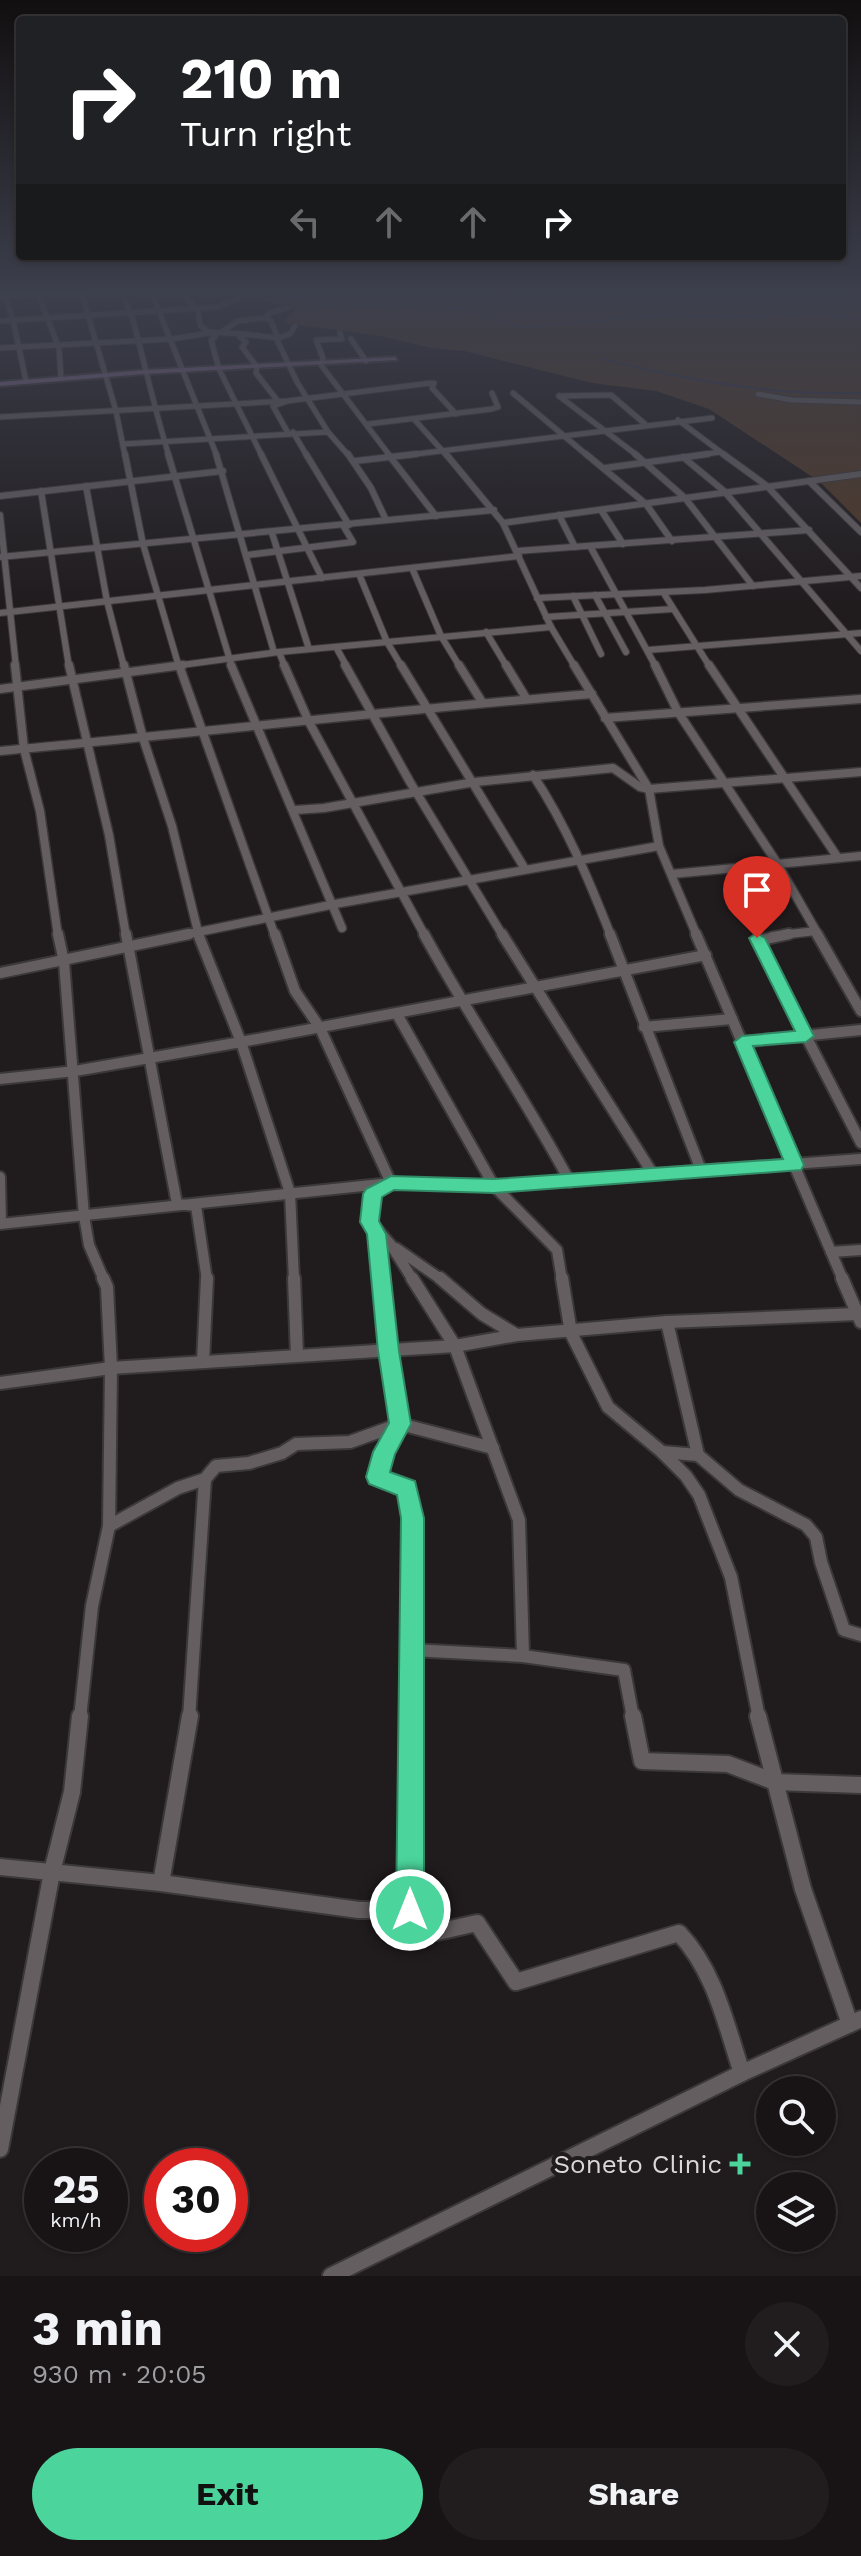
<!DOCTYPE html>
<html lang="en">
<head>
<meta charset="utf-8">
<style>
	:root { --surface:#181416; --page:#211d1f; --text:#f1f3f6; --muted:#9f9ea1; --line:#363335; --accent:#4bd49b }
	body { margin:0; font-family:"Work Sans",sans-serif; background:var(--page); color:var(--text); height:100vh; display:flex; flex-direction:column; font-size:30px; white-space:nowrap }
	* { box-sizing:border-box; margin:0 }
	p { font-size:26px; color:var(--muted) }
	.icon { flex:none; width:44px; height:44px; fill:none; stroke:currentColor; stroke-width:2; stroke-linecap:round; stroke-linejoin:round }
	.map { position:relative; height:2276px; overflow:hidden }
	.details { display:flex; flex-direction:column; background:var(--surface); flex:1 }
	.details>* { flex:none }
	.banner { position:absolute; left:16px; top:16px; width:830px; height:244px; border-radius:8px; box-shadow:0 2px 6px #0004,0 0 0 2px var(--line); background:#202124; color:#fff; overflow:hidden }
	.controls { position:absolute; left:756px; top:2076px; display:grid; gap:16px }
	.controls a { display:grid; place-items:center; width:80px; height:80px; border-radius:50%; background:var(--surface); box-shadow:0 2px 6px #0004,0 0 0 2px var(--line); font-size:40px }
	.speed { position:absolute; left:24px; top:2148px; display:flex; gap:16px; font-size:40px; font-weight:700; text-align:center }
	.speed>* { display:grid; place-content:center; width:104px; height:104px; border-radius:50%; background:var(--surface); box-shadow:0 2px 6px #0004,0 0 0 2px var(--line); line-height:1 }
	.speed small { font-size:20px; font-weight:400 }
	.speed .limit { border:12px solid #d22; background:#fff; color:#111 }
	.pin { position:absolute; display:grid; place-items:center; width:68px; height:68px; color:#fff; margin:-82px -34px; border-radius:50% 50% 50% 0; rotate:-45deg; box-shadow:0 0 8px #0007 }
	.pin .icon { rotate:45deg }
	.me { position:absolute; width:88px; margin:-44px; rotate:0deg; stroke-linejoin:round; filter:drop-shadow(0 0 6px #0008) }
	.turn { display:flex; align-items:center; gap:28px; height:168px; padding:0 32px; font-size:36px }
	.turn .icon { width:104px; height:104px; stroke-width:2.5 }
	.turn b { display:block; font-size:56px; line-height:68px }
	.lanes { display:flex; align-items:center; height:76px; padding:0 32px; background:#0003; justify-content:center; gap:40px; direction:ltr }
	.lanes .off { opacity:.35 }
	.round { display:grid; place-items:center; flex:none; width:84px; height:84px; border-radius:42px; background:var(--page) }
	.headline { display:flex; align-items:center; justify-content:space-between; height:136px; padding:0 32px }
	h1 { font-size:48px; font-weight:700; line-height:60px }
	.button { display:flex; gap:16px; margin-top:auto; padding:16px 32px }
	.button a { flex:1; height:92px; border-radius:48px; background:var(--accent); color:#111; font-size:32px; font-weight:700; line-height:92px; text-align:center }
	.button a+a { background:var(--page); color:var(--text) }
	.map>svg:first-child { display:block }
	.green { fill:#4f3928 }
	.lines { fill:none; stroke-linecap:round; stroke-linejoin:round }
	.stream { stroke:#353752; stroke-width:2 }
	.street-far5-casing { stroke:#3b3839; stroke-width:7 }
	.street-far4-casing { stroke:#3b3839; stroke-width:8 }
	.street-far3-casing { stroke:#3b3839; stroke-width:11 }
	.street-far2-casing { stroke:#3b3839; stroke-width:14 }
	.street-far1-casing { stroke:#3b3839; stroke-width:16 }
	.street-casing { stroke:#3b3839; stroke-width:20 }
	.secondary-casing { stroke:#3b3839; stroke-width:4 }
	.street-far5 { stroke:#645e61; stroke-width:5 }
	.street-far4 { stroke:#645e61; stroke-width:6 }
	.street-far3 { stroke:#645e61; stroke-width:8 }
	.street-far2 { stroke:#645e61; stroke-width:10 }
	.street-far1 { stroke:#645e61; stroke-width:12 }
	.street { stroke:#645e61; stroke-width:16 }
	.secondary { fill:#83688b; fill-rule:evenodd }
	.route { fill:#4bd49b; stroke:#318a65; stroke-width:2 }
	.poi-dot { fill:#4bd49b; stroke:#201b1d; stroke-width:3 }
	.labels { text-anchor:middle; stroke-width:8; stroke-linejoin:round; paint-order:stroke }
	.near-poi-label { font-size:26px; fill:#dbd7d9; stroke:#201b1d; text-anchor:end }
</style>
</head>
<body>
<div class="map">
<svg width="861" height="2276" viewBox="0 0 861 2276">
	<rect width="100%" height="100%" fill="#201b1d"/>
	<path class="green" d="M211,289H861V523L820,482L709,409L656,391L592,383L464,351L432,348L381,336L284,323L287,317L296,310C269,298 238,300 211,289Z"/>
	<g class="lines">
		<g class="stream">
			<path d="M275,289L308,302L310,307L338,304L462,308L521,327L664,315L736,317L819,312L861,320"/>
			<path d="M602,359C687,380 773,396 861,393"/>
		</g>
		<g class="street-far5-casing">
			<g id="street-far5">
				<path d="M2,289L13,320L26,381"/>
				<path d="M150,289L217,456"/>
				<path d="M178,289L198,311L200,325L215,337L211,340L219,369L262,456"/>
				<path d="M125,290C124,303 129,308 133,320C145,365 155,411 169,456"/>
				<path d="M81,291L116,411L125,456"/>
				<path d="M38,294L59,348L61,378"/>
				<path d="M0,296L155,289"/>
				<path d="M0,321L219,307L239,298"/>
				<path d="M295,326L290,334L278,338V342L297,382L328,432"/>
				<path d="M223,331L238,321L266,318L269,313L287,308"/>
				<path d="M208,332L242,334L240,337L246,342L242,347L257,367L256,373L277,400"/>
				<path d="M340,333L342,339L316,340L323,358L321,365L390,456"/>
				<path d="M242,334L278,338L271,321L266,318"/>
				<path d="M351,339L366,361"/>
				<path d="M0,348L172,339L209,333"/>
				<path d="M434,383L432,388L456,414"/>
				<path d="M513,393L588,456"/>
				<path d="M758,394L792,400L861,402"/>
				<path d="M559,396L638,456"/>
				<path d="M559,396L611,395L645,424"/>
				<path d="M285,402L273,406L288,433"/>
				<path d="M0,417L287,401L431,383"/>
				<path d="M414,419L447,456"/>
				<path d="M678,420L726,456"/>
				<path d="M368,424L492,409L498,407L492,393"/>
				<path d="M293,432L307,456"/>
				<path d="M123,444L328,432L349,456"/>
				<path d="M400,456L712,418"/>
				<path d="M694,456L720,452"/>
			</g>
		</g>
		<g class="street-far4-casing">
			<g id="street-far4">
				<path d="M125,454L143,544L179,667"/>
				<path d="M168,454L232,667"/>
				<path d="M216,454L274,652"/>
				<path d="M261,454L322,578"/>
				<path d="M348,454L371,488L386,520"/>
				<path d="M388,454L436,516"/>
				<path d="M446,454L503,523L551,627L575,667"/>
				<path d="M586,454L646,504L672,541"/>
				<path d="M635,454L685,498L753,586"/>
				<path d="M723,454L767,486L861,588"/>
				<path d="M683,457L724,491L861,651"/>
				<path d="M355,461L416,454"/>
				<path d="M605,468L708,454"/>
				<path d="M809,481L861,532"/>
				<path d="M86,486L107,601L124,667"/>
				<path d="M41,491L69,667"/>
				<path d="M0,496L223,471"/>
				<path d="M601,510L623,544"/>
				<path d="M0,515L16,667"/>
				<path d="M559,515L575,547"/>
				<path d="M503,523L861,474"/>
				<path d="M272,533L309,649"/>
				<path d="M590,546L656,667"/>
				<path d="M517,551L809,530"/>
				<path d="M247,555L353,542L344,527L349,525L306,454"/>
				<path d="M0,557L494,510"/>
				<path d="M412,568L441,636L460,667"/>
				<path d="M359,574L387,642L402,667"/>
				<path d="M663,592L710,667"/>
				<path d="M595,595L626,652"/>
				<path d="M573,596L601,654"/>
				<path d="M537,598L705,590L861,576"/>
				<path d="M0,613L519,556"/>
				<path d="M546,617L673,609"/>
				<path d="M486,632L507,667"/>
				<path d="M336,647L347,667"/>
				<path d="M648,650L861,633"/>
				<path d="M279,652L285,667"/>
				<path d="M167,667L279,652L551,627"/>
			</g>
		</g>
		<g class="street-far3-casing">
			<g id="street-far3">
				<path d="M15,665L24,749L40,811L58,936"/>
				<path d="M69,665L109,835L126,936"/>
				<path d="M124,665L143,738L172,826L199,936"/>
				<path d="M179,665L275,936"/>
				<path d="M231,665L342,928"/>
				<path d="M284,665L309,722L425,936"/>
				<path d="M345,665L410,782L503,936"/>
				<path d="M401,665L525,869"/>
				<path d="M459,665L482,702"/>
				<path d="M506,665L526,698"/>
				<path d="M574,665L649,789L659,846L697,936"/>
				<path d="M655,665L678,712L777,863L819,936"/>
				<path d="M709,665L838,858"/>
				<path d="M0,689L183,665"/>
				<path d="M605,718L861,699"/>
				<path d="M0,751C198,733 394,710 592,694"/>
				<path d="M533,775C566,825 589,880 611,936"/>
				<path d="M295,810L324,808L475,782L613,768L640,787L649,789L861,772"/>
				<path d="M672,874L861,856"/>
				<path d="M179,936L335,904L659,846"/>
				<path d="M772,936L816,931"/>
			</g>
		</g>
		<g class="street-far2-casing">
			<g id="street-far2">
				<path d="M58,934L64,962L84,1216L89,1245L104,1280"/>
				<path d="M126,934L177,1204L196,1206L207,1280"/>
				<path d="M198,934L241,1042L290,1193L294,1280"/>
				<path d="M275,934L295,991L320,1028L391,1183L373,1194L372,1223L391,1245L413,1280"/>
				<path d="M424,934C470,1019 525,1097 570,1182"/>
				<path d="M502,934L653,1174"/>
				<path d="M610,934L701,1170"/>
				<path d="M696,934L843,1280"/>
				<path d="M789,934L757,941L861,1143"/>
				<path d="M817,934L861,1011"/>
				<path d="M0,973L189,934"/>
				<path d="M397,1014L494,1186L557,1250L562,1280"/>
				<path d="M644,1027L732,1019"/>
				<path d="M742,1042L861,1030"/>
				<path d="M0,1079L75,1071L241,1042L706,955"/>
				<path d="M0,1177L1,1224"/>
				<path d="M0,1224L391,1183L494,1186L861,1159"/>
				<path d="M377,1234L382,1280"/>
				<path d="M396,1248L442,1280"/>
				<path d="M831,1252L861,1250"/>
			</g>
		</g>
		<g class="street-far1-casing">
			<g id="street-far1">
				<path d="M294,1278L297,1356"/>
				<path d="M381,1278L400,1424L384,1452L377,1477L407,1488L413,1518L412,1650L523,1656L624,1670L633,1718"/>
				<path d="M412,1278L455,1346L519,1520L523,1656"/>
				<path d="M440,1278L482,1314L515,1334"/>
				<path d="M562,1278L571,1333L608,1407L662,1452L686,1476L699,1495L731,1577L759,1718"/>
				<path d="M842,1278L861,1322"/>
				<path d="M667,1322L698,1455"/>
				<path d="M203,1362L207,1278"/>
				<path d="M0,1383L111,1368L455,1346L517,1335L667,1322L857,1314"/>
				<path d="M662,1452L698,1455L739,1490L806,1525L816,1537L821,1562L844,1630L861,1635"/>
				<path d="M109,1526L178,1488L205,1479L216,1466L249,1463L282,1453L296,1444L350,1442L400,1424L493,1448"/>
				<path d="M80,1718L92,1606L109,1526L111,1368L107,1287L103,1278"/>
				<path d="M189,1718L205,1479"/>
				<path d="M411,1718L412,1650"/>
			</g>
		</g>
		<g class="street-casing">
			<g id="street">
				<path d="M633,1716L642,1761L728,1764L775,1782L861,1785"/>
				<path d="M758,1716L803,1889L850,2024"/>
				<path d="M0,1867L161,1883L359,1910H410L437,1932L477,1923L516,1982L679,1933C715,1971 726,2025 742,2073"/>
				<path d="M161,1883L190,1716"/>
				<path d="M410,1910L411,1716"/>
				<path d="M0,2149L52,1872L72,1792L80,1716"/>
				<path d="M331,2276L742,2073L861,2019"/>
			</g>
		</g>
		<g class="secondary-casing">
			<path id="secondary" d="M395,357L397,360L144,374L0,386V382L144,370Z"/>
		</g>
		<use href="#street-far5" class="street-far5"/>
		<use href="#street-far4" class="street-far4"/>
		<use href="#street-far3" class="street-far3"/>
		<use href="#street-far2" class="street-far2"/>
		<use href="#street-far1" class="street-far1"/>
		<use href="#street" class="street"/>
		<use href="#secondary" class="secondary"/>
	</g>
	<linearGradient id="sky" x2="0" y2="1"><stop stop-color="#120f10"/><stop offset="0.48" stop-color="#3c3f4c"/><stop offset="1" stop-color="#3c3f4c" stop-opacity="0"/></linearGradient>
	<rect width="861" height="608" fill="url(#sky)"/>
	<path class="route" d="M757,933L765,938L814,1036L806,1042L753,1046L804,1165L801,1170L494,1193L394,1190L382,1197L379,1221L386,1234L399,1351L411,1424L395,1454L390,1472L415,1481L424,1518V1910L420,1920L410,1924L400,1920L396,1910L401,1518L397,1495L369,1484L366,1477L373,1452L389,1423L378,1351L367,1234L360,1222L363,1194L366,1189L391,1176L494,1179L783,1159L734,1042L742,1036L795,1031L749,938Z"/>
	<path class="poi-dot" d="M736 2152h8v8h8v8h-8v8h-8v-8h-8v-8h8z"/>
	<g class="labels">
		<g class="near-poi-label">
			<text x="722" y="2173">Soneto Clinic</text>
		</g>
	</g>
</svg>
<div class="controls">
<a><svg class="icon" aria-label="search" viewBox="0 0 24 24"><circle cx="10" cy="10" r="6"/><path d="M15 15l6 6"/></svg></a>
<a><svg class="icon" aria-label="layers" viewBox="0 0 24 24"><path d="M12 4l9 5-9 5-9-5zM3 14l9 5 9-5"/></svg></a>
</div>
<div class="speed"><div>25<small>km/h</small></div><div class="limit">30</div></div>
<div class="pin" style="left:757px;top:938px;background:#d93025"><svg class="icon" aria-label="arrive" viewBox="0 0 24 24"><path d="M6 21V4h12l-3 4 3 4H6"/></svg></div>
<svg class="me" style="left:410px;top:1910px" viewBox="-20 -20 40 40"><circle r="17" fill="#4bd49b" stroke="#fff" stroke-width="3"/><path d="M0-11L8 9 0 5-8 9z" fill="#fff"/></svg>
<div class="banner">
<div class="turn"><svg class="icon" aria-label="right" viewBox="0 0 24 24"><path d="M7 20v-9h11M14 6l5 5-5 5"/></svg><div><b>210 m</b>Turn right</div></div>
<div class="lanes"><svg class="icon off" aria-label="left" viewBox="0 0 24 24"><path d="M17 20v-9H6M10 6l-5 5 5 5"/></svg><svg class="icon off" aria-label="ahead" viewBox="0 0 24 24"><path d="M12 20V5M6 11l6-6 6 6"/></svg><svg class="icon off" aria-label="ahead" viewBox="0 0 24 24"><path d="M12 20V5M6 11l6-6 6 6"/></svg><svg class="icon" aria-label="right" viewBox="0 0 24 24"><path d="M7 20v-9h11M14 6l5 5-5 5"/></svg></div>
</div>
</div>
<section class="details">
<div class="headline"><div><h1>3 min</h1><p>930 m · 20:05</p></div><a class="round"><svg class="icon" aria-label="close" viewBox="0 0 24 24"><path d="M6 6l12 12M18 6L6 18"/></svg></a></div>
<div class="button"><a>Exit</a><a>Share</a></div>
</section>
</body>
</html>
